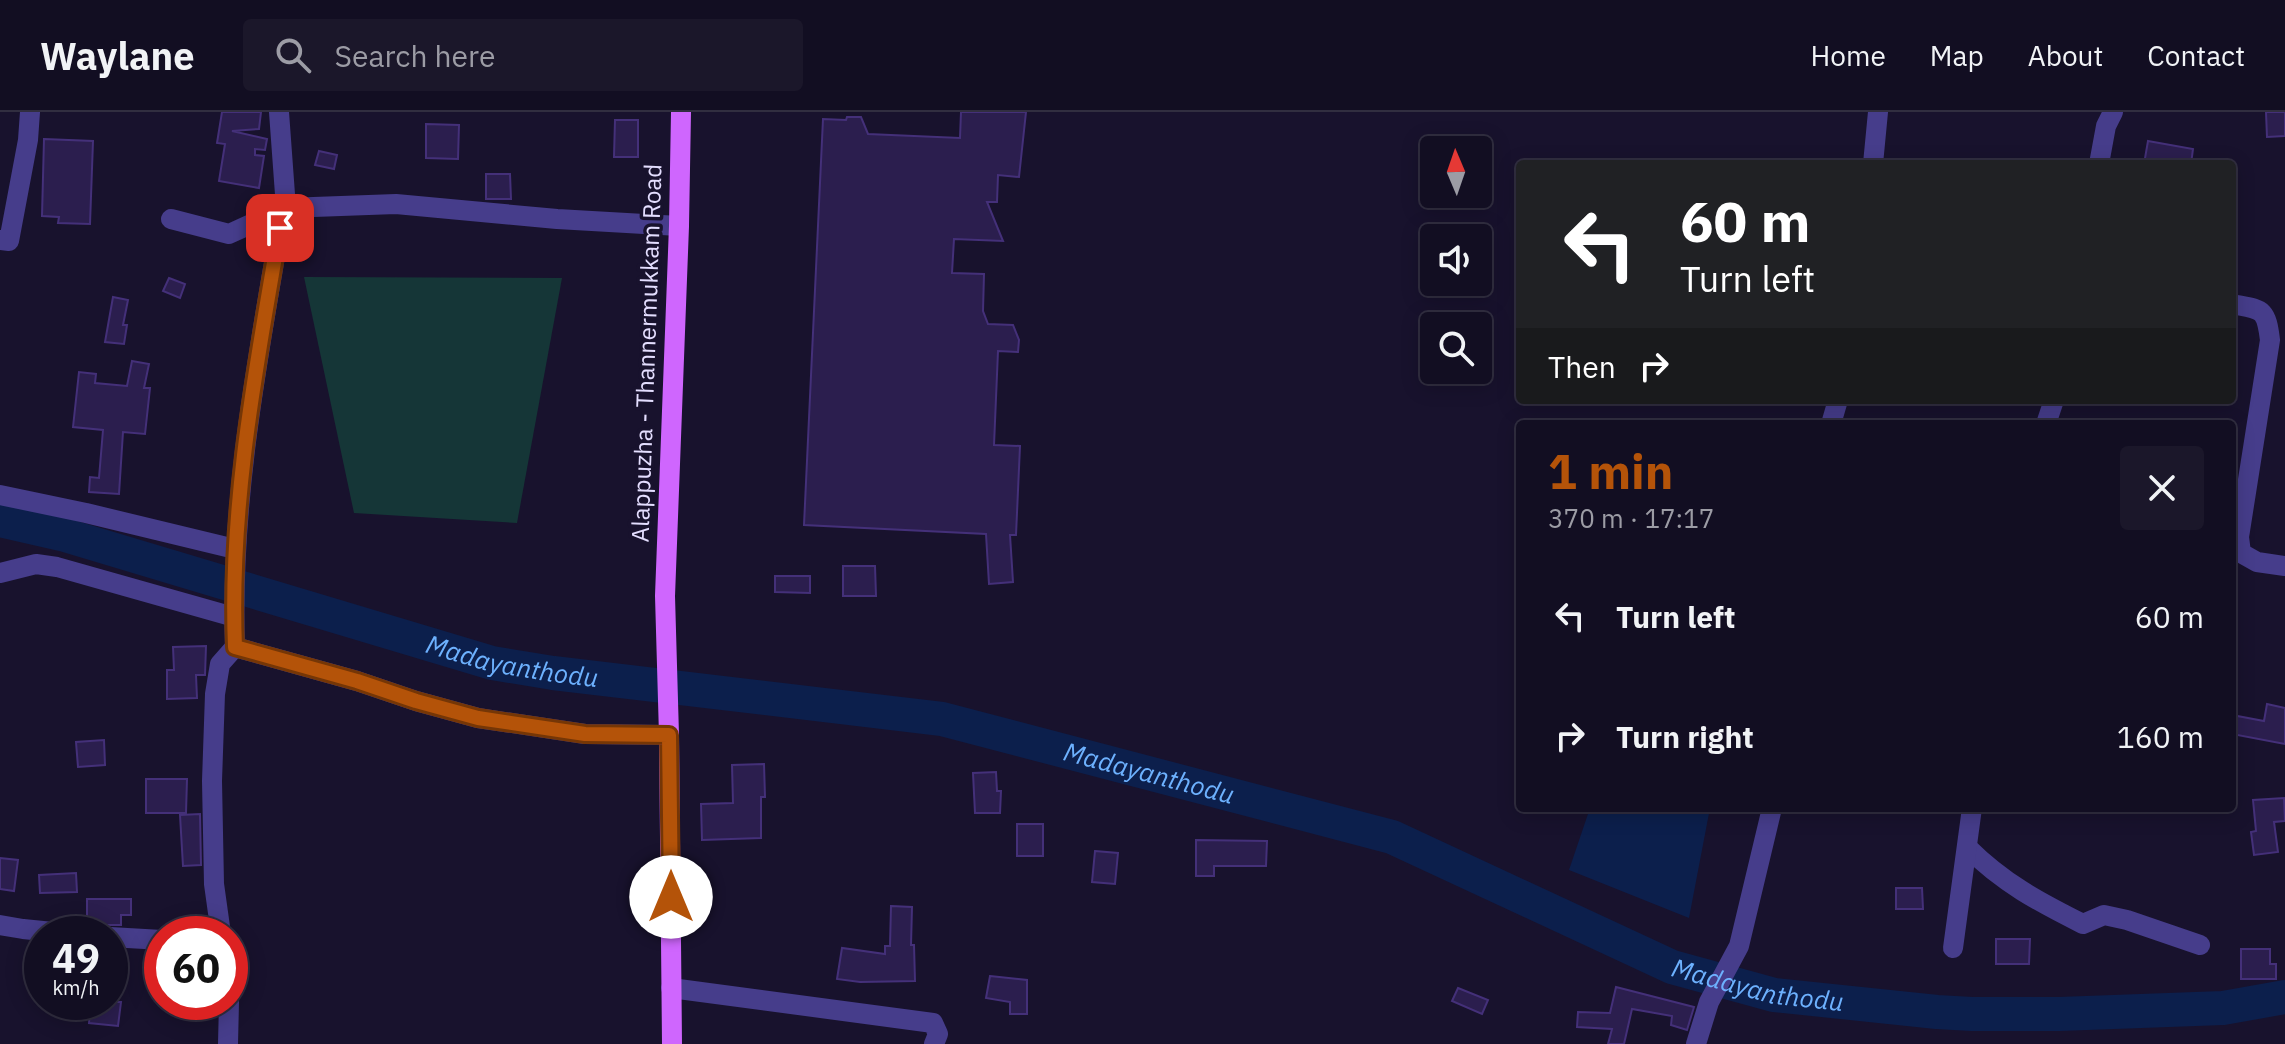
<!DOCTYPE html>
<html lang="en">
<head>
<meta charset="utf-8">
<style>
	:root { --surface:#120e22; --page:#1b172a; --text:#f1f3f6; --muted:#9c9ca5; --line:#312e40; --accent:#b45309 }
	body { margin:0; font-family:"IBM Plex Sans",sans-serif; background:var(--page); color:var(--text); height:100vh; display:flex; flex-direction:column; font-size:30px; white-space:nowrap }
	* { box-sizing:border-box; margin:0 }
	p { font-size:26px; color:var(--muted) }
	.icon { flex:none; width:44px; height:44px; fill:none; stroke:currentColor; stroke-width:2; stroke-linecap:round; stroke-linejoin:round }
	.map { position:relative; flex:1; overflow:hidden }
	.side { position:absolute; left:1516px; top:308px; width:720px; height:392px; display:flex; flex-direction:column; background:var(--surface); border-radius:8px; box-shadow:0 4px 20px #0003,0 0 0 2px var(--line) }
	.side>* { flex:none }
	.banner { position:absolute; left:1516px; top:48px; width:720px; height:244px; border-radius:8px; box-shadow:0 4px 20px #0003,0 0 0 2px var(--line); background:#202124; color:#fff; overflow:hidden }
	.needle { width:52px; rotate:358deg }
	.buttons { position:absolute; left:1420px; top:24px; display:grid; gap:16px }
	.buttons a { display:grid; place-items:center; width:72px; height:72px; border-radius:8px; background:var(--surface); box-shadow:0 4px 20px #0003,0 0 0 2px var(--line); font-size:40px }
	.speed { position:absolute; left:24px; top:804px; display:flex; gap:16px; font-size:40px; font-weight:700; text-align:center }
	.speed>* { display:grid; place-content:center; width:104px; height:104px; border-radius:50%; background:var(--surface); box-shadow:0 4px 20px #0003,0 0 0 2px var(--line); line-height:1 }
	.speed small { font-size:20px; font-weight:400 }
	.speed .limit { border:12px solid #d22; background:#fff; color:#111 }
	.pin { position:absolute; display:grid; place-items:center; width:68px; height:68px; color:#fff; margin:-34px; border-radius:16px; box-shadow:0 4px 12px #0006 }
	.me { position:absolute; width:88px; margin:-44px; rotate:0deg; stroke-linejoin:round; filter:drop-shadow(0 0 6px #0008) }
	.turn { display:flex; align-items:center; gap:28px; height:168px; padding:0 32px; font-size:36px }
	.turn .icon { width:104px; height:104px; stroke-width:2.5 }
	.turn b { display:block; font-size:56px; line-height:68px }
	.then { display:flex; align-items:center; height:76px; padding:0 32px; background:#0003; gap:16px; font-size:30px }
	.round { display:grid; place-items:center; flex:none; width:84px; height:84px; border-radius:8px; background:var(--page) }
	.head { display:flex; align-items:center; justify-content:space-between; height:136px; padding:0 32px }
	h1 { font-size:48px; font-weight:700; line-height:60px; color:var(--accent) }
	ul { padding:0; list-style:none }
	li { display:flex; align-items:center; gap:24px; height:120px; padding:0 32px }
	li div { flex:1 }
	li b { display:block; font-size:30px }
	li em { font-style:normal }
	header { display:flex; align-items:center; gap:48px; box-sizing:border-box; height:112px; padding:0 40px; background:var(--surface); border-bottom:2px solid var(--line) }
	header strong { font-size:38px }
	nav { display:flex; gap:44px; margin-inline-start:auto; font-size:28px }
	.search { width:560px; height:72px; background:var(--page); display:flex; align-items:center; gap:20px; box-sizing:border-box; padding:0 28px; border-radius:8px; color:var(--muted); font-size:30px }
	.map>svg:first-child { display:block }
	.green { fill:#153637 }
	.water { fill:#0c1f4c }
	.lines { fill:none; stroke-linecap:round; stroke-linejoin:round }
	.river { stroke:#0c1f4c; stroke-width:34 }
	.building { fill:#2b1e4e; stroke:#443079; stroke-width:2 }
	.minor { stroke:#463d8b; stroke-width:20 }
	.major { stroke:#cf66fe; stroke-width:20 }
	.route-casing { stroke:#753606; stroke-width:20 }
	.route { stroke:#b45309; stroke-width:14 }
	.labels { text-anchor:middle; stroke-width:7; stroke-linejoin:round; paint-order:stroke }
	.street-label { font-size:24px; fill:#e4deff; stroke:#18122d }
	.water-label { font-size:26px; font-style:italic; fill:#6db1fe; stroke:#18122d }
</style>
</head>
<body>
<header>
<strong>Waylane</strong>
<div class="search"><svg class="icon" aria-label="search" viewBox="0 0 24 24"><circle cx="10" cy="10" r="6"/><path d="M15 15l6 6"/></svg>Search here</div>
<nav><a>Home</a><a>Map</a><a>About</a><a>Contact</a></nav>
</header>
<div class="map">
<svg width="2285" height="932" viewBox="0 0 2285 932">
	<rect width="100%" height="100%" fill="#18122d"/>
	<path class="green" d="M304,165L562,166L517,411L354,401Z"/>
	<path class="water" d="M1590,696H1710L1689,806L1569,758Z"/>
	<g class="lines">
		<path class="river" id="s1" d="M0,408L65,423L492,551L553,561L942,607L1392,725L1672,855L1774,883L1937,900L1972,902H2059L2223,896L2285,885"/>
	</g>
	<g class="building">
		<path d="M222,0H261L259,17L232,19L267,27L265,38L255,37V43L264,44L259,76L219,69L225,32L217,31Z"/>
		<path d="M961,0H1026L1019,65L998,63L997,90H987L1003,129L954,127L952,161L984,162L983,199L988,212L1013,213L1019,228L1018,240L998,239L994,333L1020,334L1016,423H1010L1013,470L989,472L986,422L804,413L823,7L846,8L847,5H861L868,22L960,26Z"/>
		<path d="M2266,0H2285V24L2267,25Z"/>
		<path d="M615,8H638V45H614Z"/>
		<path d="M426,12L459,13L458,47L426,46Z"/>
		<path d="M44,27L93,29L90,112L58,111L59,105L42,104Z"/>
		<path d="M2148,29L2193,37L2191,52H2144Z"/>
		<path d="M319,39L337,43L334,57L315,53Z"/>
		<path d="M486,62H510L511,87H486Z"/>
		<path d="M169,166L185,172L180,186L163,179Z"/>
		<path d="M113,185L128,188L123,213H127L124,232L105,230Z"/>
		<path d="M132,249L149,252L144,276H150L145,322L123,320L119,382L89,380L90,365L99,366L103,318L73,315L79,260L96,262L95,271L127,274Z"/>
		<path d="M843,454H875L876,484H843Z"/>
		<path d="M775,464H810V481L775,480Z"/>
		<path d="M206,534L205,563H196L197,586L167,587V558H174L173,535Z"/>
		<path d="M2267,592L2285,596V632L2232,622V603L2264,609Z"/>
		<path d="M104,628L105,653L78,655L76,630Z"/>
		<path d="M764,652L765,685H761V726L702,728L701,692L733,691L732,653Z"/>
		<path d="M996,660L997,679H1001L1000,701H975L973,661Z"/>
		<path d="M146,667H187L186,701H146Z"/>
		<path d="M2284,686L2285,709L2274,710L2278,740L2254,743L2251,720L2256,719L2253,688Z"/>
		<path d="M200,702L201,753L183,754L180,703Z"/>
		<rect x="1017" y="712" width="26" height="32"/>
		<path d="M1196,728L1267,729L1266,754H1214V764H1196Z"/>
		<path d="M1095,739L1118,741L1115,772L1092,770Z"/>
		<path d="M0,746L18,748L14,779L0,777Z"/>
		<path d="M76,761L77,780L40,781L39,763Z"/>
		<path d="M1896,776H1922L1923,797H1896Z"/>
		<path d="M87,787H131V803H121V813H105L98,820H87Z"/>
		<path d="M891,794L912,795L911,833H914L915,869L860,870L837,867L842,836L885,842V834H890Z"/>
		<path d="M1996,827H2030L2029,852H1996Z"/>
		<path d="M2241,837H2270V852H2276V867H2241Z"/>
		<path d="M990,864L1027,868V902H1010V890L986,886Z"/>
		<path d="M1616,875L1694,895L1687,918L1671,913L1672,904L1632,897L1624,932H1608L1612,917L1577,915L1578,900L1610,901Z"/>
		<path d="M1458,876L1488,888L1482,902L1452,889Z"/>
		<path d="M91,890H121L118,914L89,911Z"/>
	</g>
	<g class="lines">
		<g class="minor">
			<path d="M1873,52L1878,0"/>
			<path d="M2099,52L2106,14L2113,0"/>
			<path d="M171,107L229,122L286,96L279,0"/>
			<path d="M0,128L9,129L28,28L30,0"/>
			<path d="M2232,192C2262,198 2266,195 2270,228L2239,425L2241,441L2257,450L2285,454"/>
			<path d="M1831,312L1838,288"/>
			<path d="M2046,312L2054,288"/>
			<path d="M0,383L86,401L235,437"/>
			<path d="M0,461L36,452L57,455L234,505"/>
			<path d="M235,535C230,394 256,255 280,116L286,96L396,92L557,107L679,114"/>
			<path d="M1967,735C2003,771 2039,790 2083,812L2104,803L2127,808L2200,833"/>
			<path d="M0,813L23,817L73,822"/>
			<path d="M214,822L220,815L214,772L212,669L215,582L220,552L235,535L357,569L416,589L478,606L585,622L669,623"/>
			<path d="M110,825L162,828"/>
			<path d="M1953,836L1972,696"/>
			<path d="M230,848V877"/>
			<path d="M671,876L933,911L938,922L934,932"/>
			<path d="M228,932L229,890"/>
			<path d="M1696,932L1709,890L1739,834L1772,696"/>
		</g>
		<path class="major" d="M672,932L669,623L665,484L679,114L681,0"/>
	</g>
	<g class="lines">
		<g class="route-casing">
			<path id="route" d="M280,116C256,255 229,395 235,535L357,569L416,589L478,606L585,622L669,623L671,785"/>
		</g>
		<use href="#route" class="route"/>
	</g>
	<g class="labels">
		<g class="street-label">
			<text transform="translate(647 241) rotate(-88)" y="8">Alappuzha - Thannermukkam Road</text>
		</g>
		<g class="water-label">
			<text dy="9" stroke="none"><textPath href="#s1" startOffset="532">Madayanthodu</textPath></text>
			<text dy="9" stroke="none"><textPath href="#s1" startOffset="1180">Madayanthodu</textPath></text>
			<text dy="9" stroke="none"><textPath href="#s1" startOffset="1828">Madayanthodu</textPath></text>
		</g>
	</g>
</svg>
<div class="buttons">
<a><svg class="needle" viewBox="-14 -14 28 28"><path d="M0-13l5 13h-10z" fill="#e53935"/><path d="M0 13l5-13h-10z" fill="#9c9ca5"/></svg></a>
<a><svg class="icon" aria-label="sound" viewBox="0 0 24 24"><path d="M4 9h4l5-4v14l-5-4H4zM17 9q2 3 0 6"/></svg></a>
<a><svg class="icon" aria-label="search" viewBox="0 0 24 24"><circle cx="10" cy="10" r="6"/><path d="M15 15l6 6"/></svg></a>
</div>
<div class="speed"><div>49<small>km/h</small></div><div class="limit">60</div></div>
<div class="pin" style="left:280px;top:116px;background:#d93025"><svg class="icon" aria-label="arrive" viewBox="0 0 24 24"><path d="M6 21V4h12l-3 4 3 4H6"/></svg></div>
<svg class="me" style="left:671px;top:785px" viewBox="-20 -20 40 40"><circle r="19" fill="#fff"/><path d="M0-13L10 11 0 6-10 11z" fill="#b45309"/></svg>
<div class="banner">
<div class="turn"><svg class="icon" aria-label="left" viewBox="0 0 24 24"><path d="M17 20v-9H6M10 6l-5 5 5 5"/></svg><div><b>60 m</b>Turn left</div></div>
<div class="then">Then<svg class="icon" aria-label="right" viewBox="0 0 24 24"><path d="M7 20v-9h11M14 6l5 5-5 5"/></svg></div>
</div>
<section class="side">
<div class="head"><div><h1>1 min</h1><p>370 m · 17:17</p></div><a class="round"><svg class="icon" aria-label="close" viewBox="0 0 24 24"><path d="M6 6l12 12M18 6L6 18"/></svg></a></div>
<ul>
<li><svg class="icon" aria-label="left" viewBox="0 0 24 24"><path d="M17 20v-9H6M10 6l-5 5 5 5"/></svg><div><b>Turn left</b></div><em>60 m</em></li>
<li><svg class="icon" aria-label="right" viewBox="0 0 24 24"><path d="M7 20v-9h11M14 6l5 5-5 5"/></svg><div><b>Turn right</b></div><em>160 m</em></li>
</ul>
</section>
</div>
</body>
</html>
